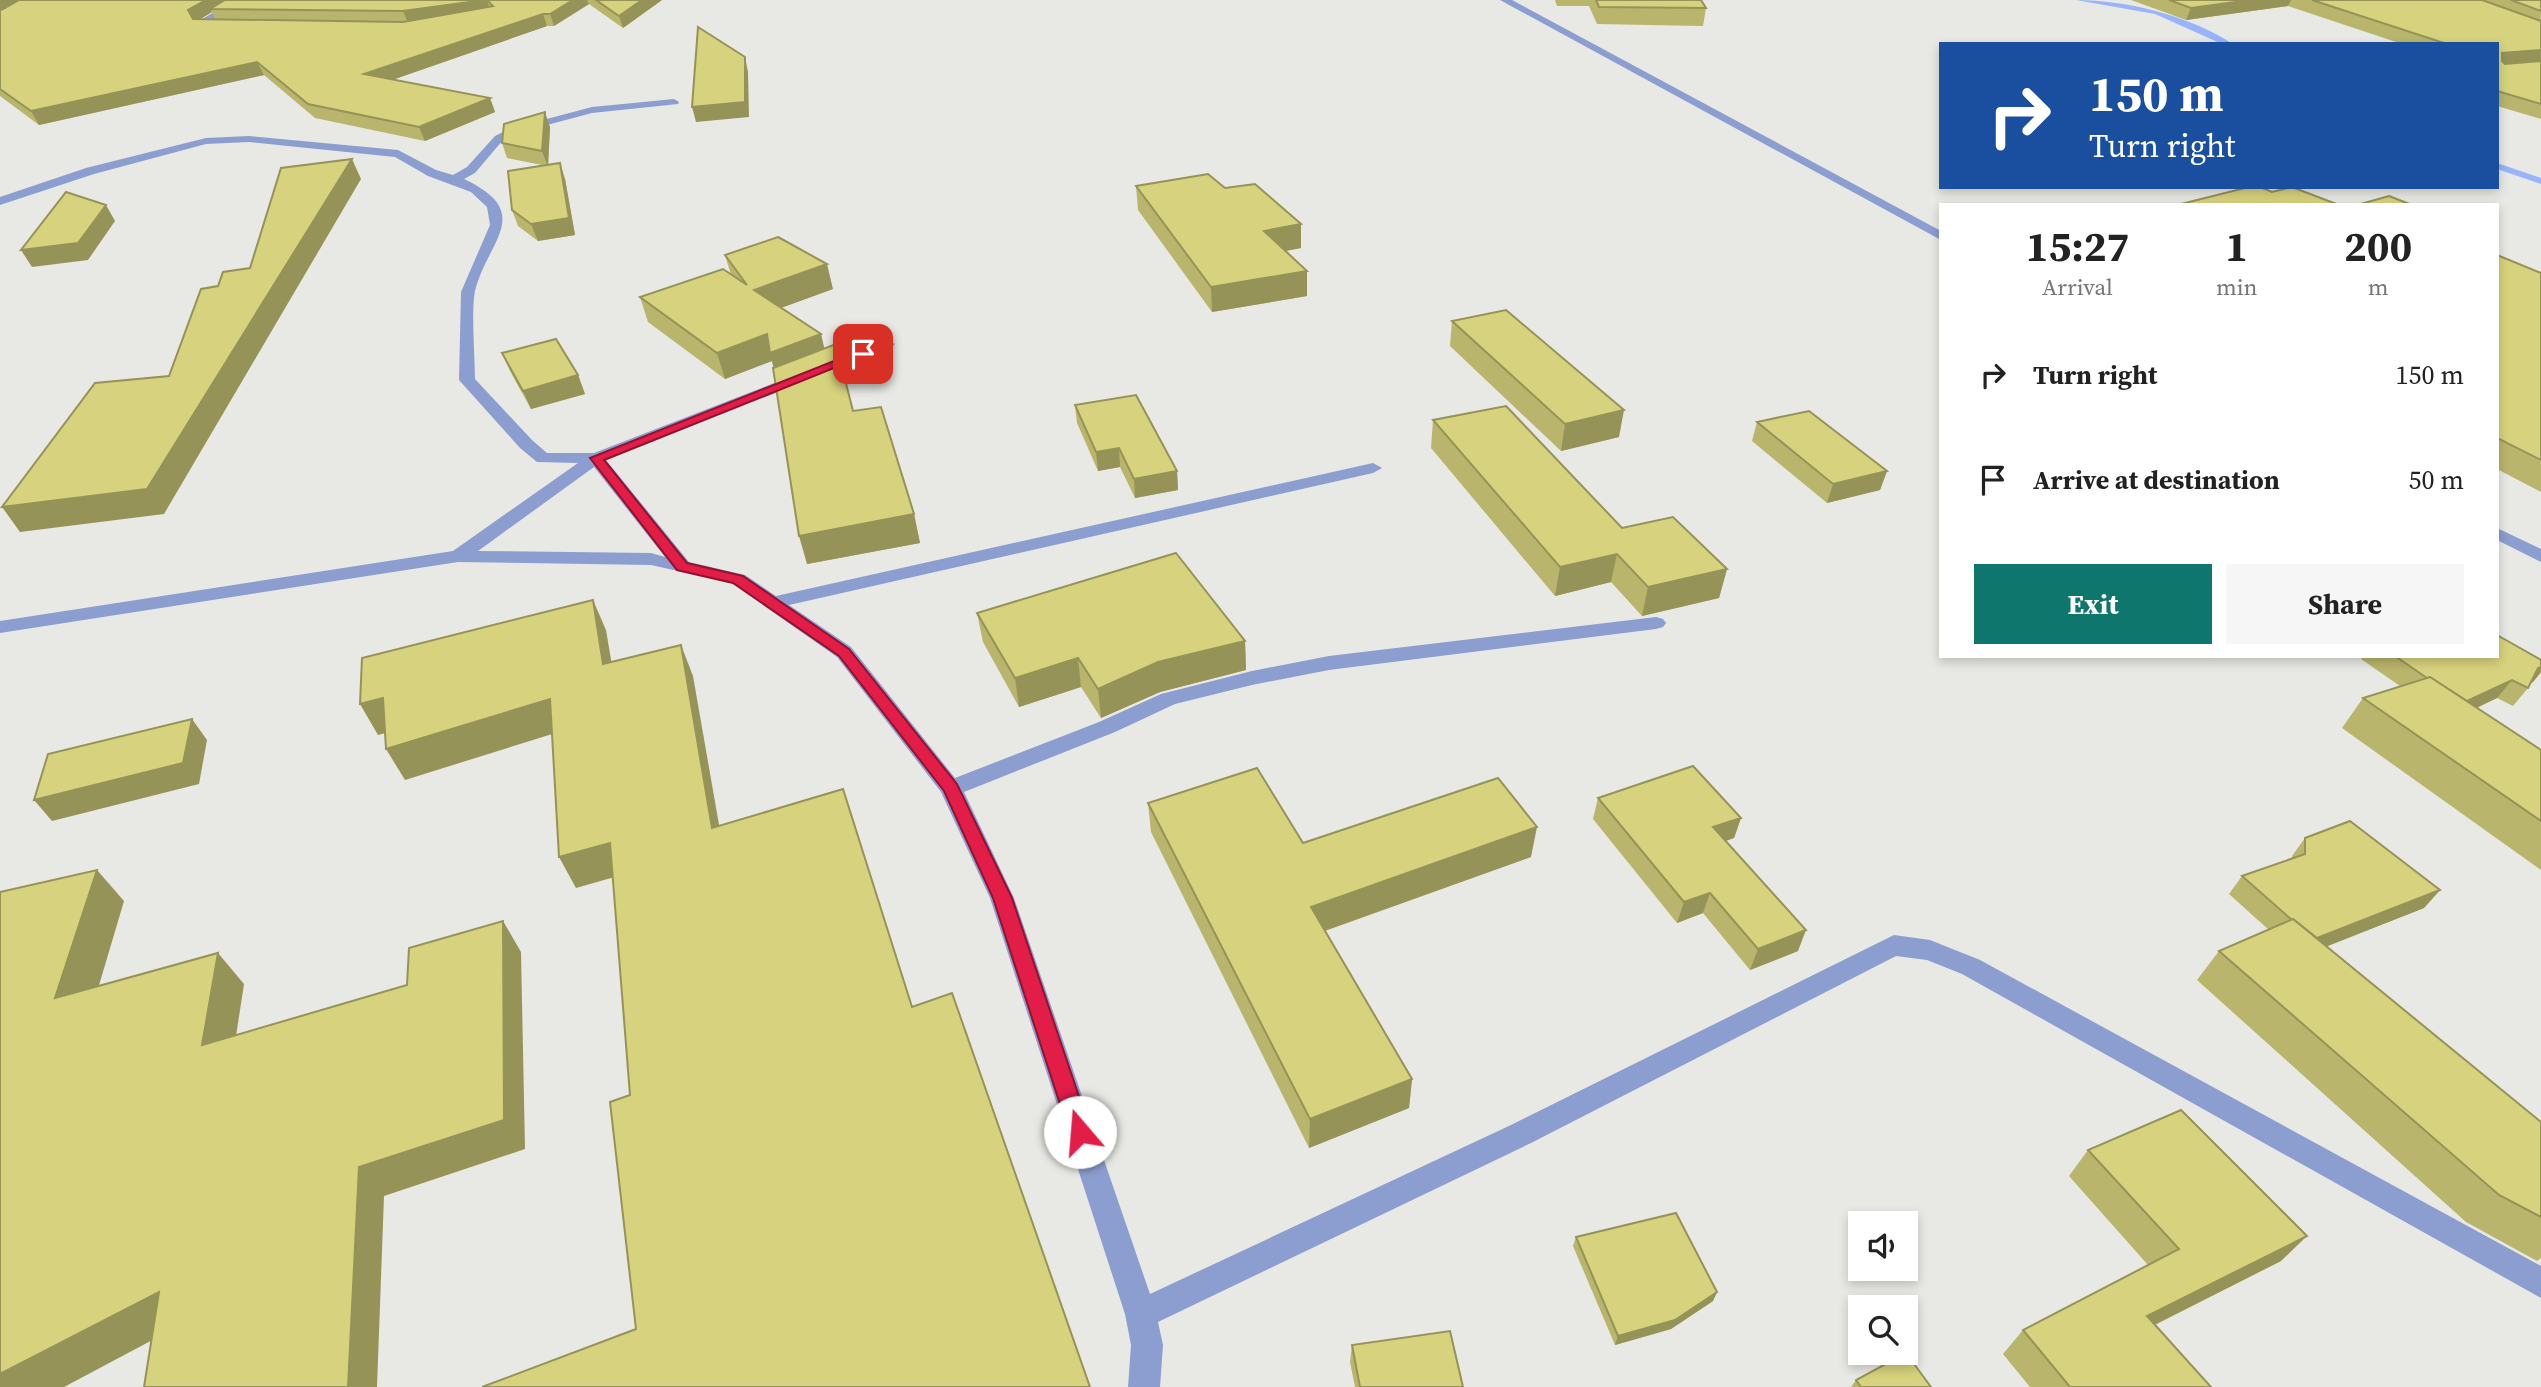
<!DOCTYPE html>
<html lang="en">
<head>
<meta charset="utf-8">
<style>
	:root { --surface:#fff; --page:#f6f6f6; --text:#222; --muted:#767676; --accent:#0f766e }
	body { margin:0; font-family:"Source Serif 4",serif; background:var(--page); color:var(--text); height:100vh; display:flex; flex-direction:column; font-size:26px; white-space:nowrap }
	* { box-sizing:border-box; margin:0 }
	p { font-size:23px; color:var(--muted) }
	.icon { flex:none; width:38px; height:38px; fill:none; stroke:currentColor; stroke-width:2; stroke-linecap:round; stroke-linejoin:round }
	.map { position:relative; flex:1; overflow:hidden }
	.details { position:absolute; left:1939px; top:203px; width:560px; height:455px; display:flex; flex-direction:column; background:var(--surface); border-radius:0px; box-shadow:0 4px 10px #0003 }
	.details>* { flex:none }
	.guide { position:absolute; left:1939px; top:42px; width:560px; height:147px; border-radius:0px; box-shadow:0 4px 10px #0003; background:#1a4fa0; color:#fff; overflow:hidden }
	.tools { position:absolute; left:1848px; top:1211px; display:grid; gap:14px }
	.tools a { display:grid; place-items:center; width:70px; height:70px; border-radius:0px; background:var(--surface); box-shadow:0 4px 10px #0003; font-size:35px }
	.pin { position:absolute; display:grid; place-items:center; width:60px; height:60px; color:#fff; margin:-30px; border-radius:14px; box-shadow:0 4px 10px #0006 }
	.me { position:absolute; width:77px; margin:-38px; rotate:342deg; stroke-linejoin:round; filter:drop-shadow(0 0 5px #0008) }
	.turn { display:flex; align-items:center; gap:24px; height:147px; padding:0 35px; font-size:32px }
	.turn .icon { width:91px; height:91px; stroke-width:2.5 }
	.turn b { display:block; font-size:49px; line-height:60px }
	.eta { display:flex; justify-content:space-evenly; align-items:center; height:119px; text-align:center }
	.eta b { font-size:42px; font-weight:700; line-height:49px }
	.primary-button { display:flex; gap:14px; margin-top:auto; padding:14px 35px }
	.primary-button a { flex:1; height:80px; border-radius:0px; background:var(--accent); color:#fff; font-size:28px; font-weight:700; line-height:80px; text-align:center }
	.primary-button a+a { background:var(--page); color:var(--text) }
	ul { padding:0; list-style:none }
	li { display:flex; align-items:center; gap:21px; height:105px; padding:0 35px }
	li div { flex:1 }
	li b { display:block; font-size:26px }
	li em { font-style:normal }
	.map>svg:first-child { display:block }
	.lines { fill:none; stroke-linecap:round; stroke-linejoin:round }
	.stream { fill:#99b4fb; fill-rule:evenodd }
	.minor { fill:#8c9ecf; fill-rule:evenodd }
	.wall { fill:#b9b56c; fill-rule:evenodd }
	.shaded-wall { fill:#969358 }
	.building { fill:#d7d27d; stroke:#969358; stroke-width:2 }
	.route { fill:#e11d48; stroke:#92132f; stroke-width:2 }
</style>
</head>
<body>
<div class="map">
<svg width="2541" height="1387" viewBox="0 0 2541 1387">
	<rect width="100%" height="100%" fill="#e8e8e4"/>
	<g class="lines">
		<g class="stream">
			<path d="M2076,0C2127,0 2190,16 2233,44H2222L2155,14Z"/>
			<path d="M2497,163L2541,178V184L2497,169Z"/>
		</g>
		<g class="minor">
			<path d="M235,0H247L206,24L220,26V30L199,29L197,22Z"/>
			<path d="M1500,0H1512L1941,231V240Z"/>
			<path d="M674,99L679,102L678,104L592,113L517,133L503,140L475,173L464,179C536,213 487,241 475,291C471,311 475,357 475,379L532,440L547,453H594L882,341L887,339L895,344L892,347L606,460L689,562L745,575L776,596L1373,463L1382,468L1373,473L789,605L851,647L955,778L1099,722L1161,694L1252,671L1329,656L1656,617L1663,619L1666,623L1663,627L1656,629L1329,670L1252,685L1175,704L1115,732L964,792L1014,898L1150,1294L1511,1125L1894,935L1930,940L1980,960L2541,1266V1298L1962,974L1927,960L1896,956L1531,1143L1158,1322L1163,1345L1160,1387H1128L1131,1345L1125,1314L990,898L941,792L837,657L732,583L651,565L458,562L0,633V621L453,551L578,463L537,462L520,448L459,380L461,292L490,225L487,207L471,192L428,176L395,157L249,142L206,144L94,174L0,205V197L86,168L206,138L249,136L398,150L436,170L453,175L467,167L495,136L509,129L592,107ZM594,467L665,557L651,553L478,551Z"/>
			<path d="M2497,528L2541,549V562L2497,540Z"/>
		</g>
	</g>
	<g class="wall">
		<path d="M0,0H662L623,28L589,4L554,26H547L392,80L490,98L495,112L425,141L315,118L264,75L39,125L0,96ZM212,12L215,19H200Z"/>
		<path d="M1555,0H1701L1706,8L1703,26L1597,24L1589,6H1557Z"/>
		<path d="M2131,0H2541V119L2497,106V44H2402L2288,6L2186,20Z"/>
		<path d="M550,127L548,165L565,179L575,235L538,241L518,226L512,210L542,165L507,158L502,143Z"/>
		<path d="M1136,186L1301,224V248L1286,251L1307,271V296L1212,312L1138,210Z"/>
		<path d="M725,255L833,289L781,308L821,334L824,348L853,411L914,514L920,543L807,564L772,361L725,379L648,322L640,297L731,275Z"/>
		<path d="M2497,255L2541,273V492L2497,469Z"/>
		<path d="M1452,321L1619,437L1561,451L1450,346Z"/>
		<path d="M502,353L578,375L585,394L531,409L510,371Z"/>
		<path d="M1075,405L1177,471L1178,490L1135,498L1120,467L1098,471L1077,423Z"/>
		<path d="M1433,420L1622,528L1727,569L1719,598L1642,616L1611,582L1555,596L1431,448Z"/>
		<path d="M1757,422L1887,471L1880,490L1827,503L1752,441Z"/>
		<path d="M977,613L1245,641L1246,670L1160,692L1101,718L1081,687L1019,707L983,642Z"/>
		<path d="M2363,656H2497L2541,660V672L2533,682L2530,683L2528,688L2513,706L2497,698L2477,708L2541,750V870L2342,728L2363,698L2400,686L2361,659Z"/>
		<path d="M1598,798L1741,818L1734,838L1726,841L1798,951L1750,970L1703,913L1677,923L1593,819Z"/>
		<path d="M1148,803L1303,843L1531,857L1325,931L1412,1079L1409,1108L1309,1148L1151,832Z"/>
		<path d="M2305,838L2440,890L2424,908L2327,946L2541,1122V1258L2537,1261L2466,1222L2197,980L2219,951L2269,930L2229,894L2242,876L2292,859V856Z"/>
		<path d="M2088,1150L2281,1261L2155,1325L2211,1387H2030L2003,1354L2023,1330L2148,1265L2069,1176Z"/>
		<path d="M1576,1237L1717,1292L1713,1301L1671,1329L1615,1345L1573,1246Z"/>
		<path d="M1352,1345L1463,1387H1355L1350,1362Z"/>
		<path d="M1856,1380L1931,1387H1851Z"/>
	</g>
	<g class="shaded-wall">
		<path d="M0,0H22L0,12Z"/>
		<path d="M206,0H231L210,9L212,12L194,23L188,10Z"/>
		<path d="M487,0L491,12L408,23L403,11Z"/>
		<path d="M573,0H587L589,4L554,26L550,14Z"/>
		<path d="M642,0H662L623,28L619,16Z"/>
		<path d="M2250,0H2291L2288,6L2186,20L2191,8Z"/>
		<path d="M543,14L547,26L369,88L364,74Z"/>
		<path d="M2541,50V62L2497,66L2502,53Z"/>
		<path d="M745,57L748,72L749,117L696,122L692,107Z"/>
		<path d="M257,62L264,75L39,125L31,111Z"/>
		<path d="M490,98L495,112L425,141L419,127Z"/>
		<path d="M545,112L550,127L548,167L542,151Z"/>
		<path d="M352,159L361,179L164,514L20,532L2,507L147,489Z"/>
		<path d="M560,163L565,179L575,235L538,241L531,224Z"/>
		<path d="M106,205L115,221L88,260L32,267L21,250Z"/>
		<path d="M1301,224V248L1264,255V231Z"/>
		<path d="M827,264L833,289L761,315L754,290Z"/>
		<path d="M1307,271V296L1212,312L1211,287Z"/>
		<path d="M767,334H821L827,360L777,379L772,361L725,379L717,353Z"/>
		<path d="M578,375L585,394L531,409L523,391Z"/>
		<path d="M1624,410L1619,437L1561,451L1565,424Z"/>
		<path d="M1119,448L1120,467L1098,471L1096,452Z"/>
		<path d="M1177,471L1178,490L1135,498L1134,479Z"/>
		<path d="M1887,471L1880,490L1827,503L1833,484Z"/>
		<path d="M914,514L920,543L807,564L799,536Z"/>
		<path d="M1617,554L1611,582L1555,596L1560,567Z"/>
		<path d="M1727,569L1719,598L1642,616L1648,587Z"/>
		<path d="M593,600L606,630L617,695L603,664Z"/>
		<path d="M1245,641L1246,670L1160,692L1101,718L1098,689L1158,662Z"/>
		<path d="M681,645L693,676L725,859L712,828Z"/>
		<path d="M1078,658L1081,687L1019,707L1015,678Z"/>
		<path d="M2541,667V672L2533,682L2523,686L2538,668Z"/>
		<path d="M2512,680L2497,698L2450,720L2464,702Z"/>
		<path d="M383,698L401,729L378,735L360,704Z"/>
		<path d="M550,699L565,730L405,780L386,749Z"/>
		<path d="M192,719L207,740L199,784L52,821L34,800Z"/>
		<path d="M1741,818L1734,838L1707,847L1713,827Z"/>
		<path d="M1537,827L1531,857L1310,936L1311,907Z"/>
		<path d="M610,843L625,874L576,888L559,857Z"/>
		<path d="M97,870L124,901L86,1029L55,998Z"/>
		<path d="M2440,890L2424,908L2300,957L2314,939Z"/>
		<path d="M1710,893L1703,913L1677,923L1684,902Z"/>
		<path d="M503,921L521,952L525,1149L384,1196L377,1387H348L359,1167Z"/>
		<path d="M1806,930L1798,951L1750,970L1758,949Z"/>
		<path d="M218,953L244,984L230,1075L202,1045Z"/>
		<path d="M1412,1079L1409,1108L1309,1148L1310,1119Z"/>
		<path d="M2307,1236L2281,1261L2124,1340L2147,1316Z"/>
		<path d="M159,1292L192,1319L64,1387H0V1374Z"/>
		<path d="M1717,1292L1713,1301L1671,1329L1615,1345L1618,1336Z"/>
	</g>
	<g class="building">
		<path d="M19,0H206L188,10L193,19L403,22L493,6L487,0H573L550,14H543L364,74L490,98L419,127L308,104L257,62L31,111L0,89V10L3,9Z"/>
		<path d="M225,0H484L403,11L210,9Z"/>
		<path d="M596,0H642L619,16Z"/>
		<path d="M1596,0H1701L1706,8L1599,7Z"/>
		<path d="M2169,0H2250L2191,8Z"/>
		<path d="M2312,0H2482L2541,21V50L2502,53V61L2505,64L2541,61V104L2497,91V44H2447Z"/>
		<path d="M2511,0H2541V11Z"/>
		<path d="M698,27L745,57V102L692,107Z"/>
		<path d="M545,112L542,151L502,143L504,124Z"/>
		<path d="M352,159L147,489L2,507L95,383L169,376L201,289L218,286L223,272L250,268L281,168Z"/>
		<path d="M560,163L569,218L531,224L512,210L508,171Z"/>
		<path d="M1208,174L1225,188L1255,184L1301,224L1264,231L1307,271L1211,287L1136,186Z"/>
		<path d="M2249,187H2260L2272,192L2292,187L2339,205H2177Z"/>
		<path d="M66,192L106,205L78,243L21,250Z"/>
		<path d="M2389,196L2412,205H2357Z"/>
		<path d="M778,237L827,264L754,290L821,334L770,353L767,334L717,353L640,297L723,269L747,285L725,255Z"/>
		<path d="M2497,255L2541,273V460L2497,438Z"/>
		<path d="M1506,310L1624,410L1565,424L1452,321Z"/>
		<path d="M556,339L578,375L523,391L502,353Z"/>
		<path d="M836,344L853,411L881,407L914,514L799,536L773,368Z"/>
		<path d="M1136,395L1177,471L1134,479L1119,448L1096,452L1075,405Z"/>
		<path d="M1506,406L1622,528L1673,517L1727,569L1648,587L1617,554L1560,567L1433,420Z"/>
		<path d="M1809,411L1887,471L1833,484L1757,422Z"/>
		<path d="M1176,553L1245,641L1158,662L1098,689L1078,658L1015,678L977,613Z"/>
		<path d="M593,600L603,664L681,645L712,828L843,789L912,1007L952,993L1090,1387H482L636,1329L610,1102L630,1095L610,843L559,857L550,699L386,749L383,698L360,704L362,658Z"/>
		<path d="M2497,635L2541,660V667L2538,668L2528,688L2512,680L2467,701L2430,677L2427,678L2395,656H2497Z"/>
		<path d="M2430,677L2541,750V821L2363,698Z"/>
		<path d="M192,719L183,763L34,800L48,754Z"/>
		<path d="M1693,766L1741,818L1713,827L1806,930L1758,949L1710,893L1684,902L1598,798Z"/>
		<path d="M1257,768L1303,843L1498,778L1537,827L1311,907L1412,1079L1310,1119L1148,803Z"/>
		<path d="M2350,821L2440,890L2317,938L2293,919L2292,920L2242,876L2305,854V838Z"/>
		<path d="M97,870L55,998L218,953L202,1045L407,985L409,948L503,921L504,1120L359,1167L348,1387H144L159,1292L0,1374V892Z"/>
		<path d="M2293,919L2541,1122V1217L2499,1195L2219,951Z"/>
		<path d="M2181,1110L2307,1236L2147,1316L2211,1387H2070L2023,1330L2179,1249L2088,1150Z"/>
		<path d="M1676,1213L1717,1292L1675,1320L1618,1336L1576,1237Z"/>
		<path d="M1450,1331L1463,1387H1360L1352,1345Z"/>
		<path d="M1906,1353L1931,1387H1861L1856,1380Z"/>
	</g>
	<path class="route" d="M859,351L869,354L604,460L687,563L743,576L849,649L957,784L1012,898L1091,1132L1088,1139L1080,1141L1072,1139L1069,1132L993,898L944,791L839,656L733,583L677,570L590,458Z"/>
</svg>
<div class="tools">
<a><svg class="icon" aria-label="sound" viewBox="0 0 24 24"><path d="M4 9h4l5-4v14l-5-4H4zM17 9q2 3 0 6"/></svg></a>
<a><svg class="icon" aria-label="search" viewBox="0 0 24 24"><circle cx="10" cy="10" r="6"/><path d="M15 15l6 6"/></svg></a>
</div>
<div class="pin" style="left:863px;top:354px;background:#d93025"><svg class="icon" aria-label="arrive" viewBox="0 0 24 24"><path d="M6 21V4h12l-3 4 3 4H6"/></svg></div>
<svg class="me" style="left:1080px;top:1132px" viewBox="-20 -20 40 40"><circle r="19" fill="#fff"/><path d="M0-13L10 11 0 6-10 11z" fill="#e11d48"/></svg>
<div class="guide">
<div class="turn"><svg class="icon" aria-label="right" viewBox="0 0 24 24"><path d="M7 20v-9h11M14 6l5 5-5 5"/></svg><div><b>150 m</b>Turn right</div></div>
</div>
<section class="details">
<div class="eta">
<div><b>15:27</b><p>Arrival</p></div>
<div><b>1</b><p>min</p></div>
<div><b>200</b><p>m</p></div>
</div>
<ul>
<li><svg class="icon" aria-label="right" viewBox="0 0 24 24"><path d="M7 20v-9h11M14 6l5 5-5 5"/></svg><div><b>Turn right</b></div><em>150 m</em></li>
<li><svg class="icon" aria-label="arrive" viewBox="0 0 24 24"><path d="M6 21V4h12l-3 4 3 4H6"/></svg><div><b>Arrive at destination</b></div><em>50 m</em></li>
</ul>
<div class="primary-button"><a>Exit</a><a>Share</a></div>
</section>
</div>
</body>
</html>
